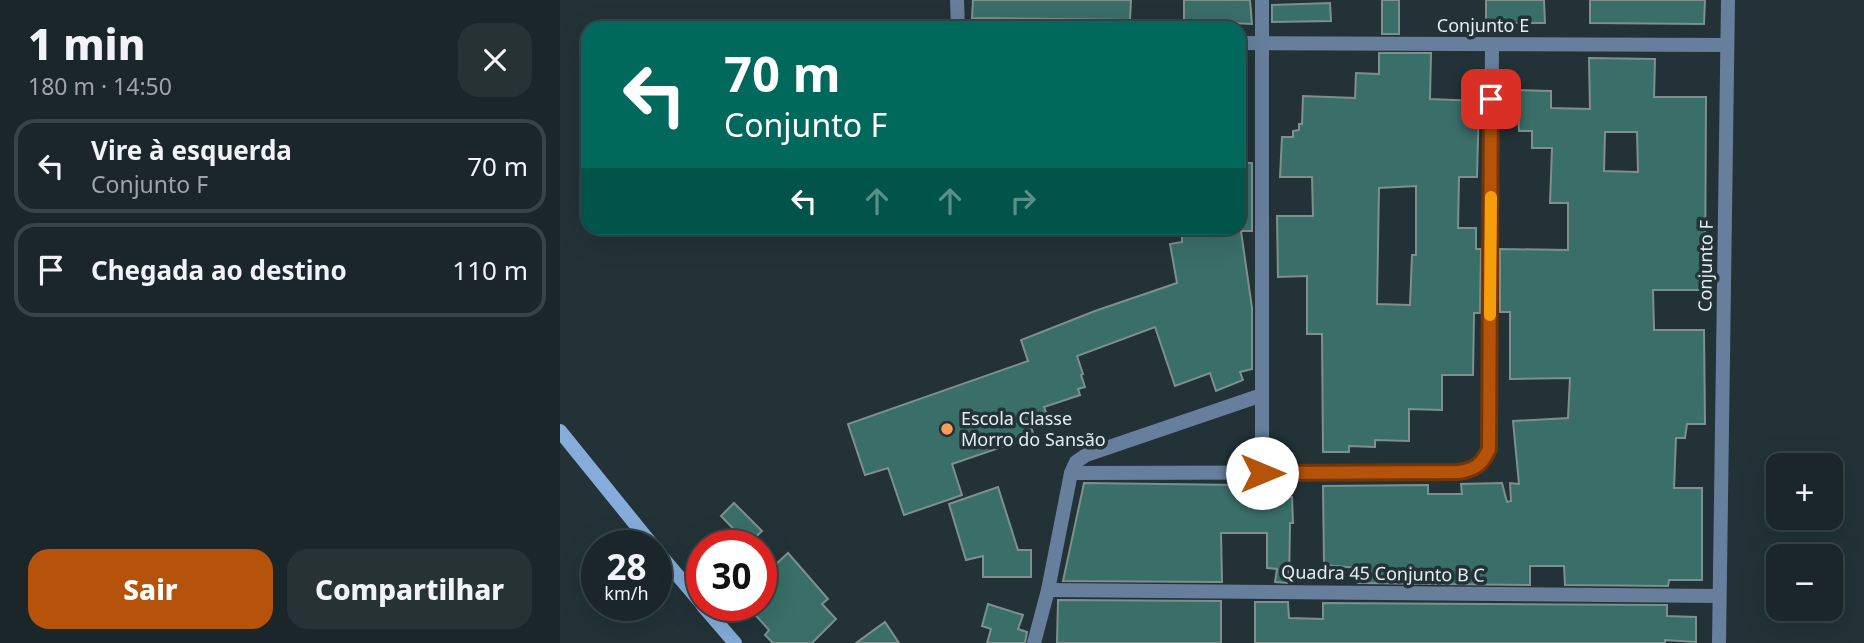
<!DOCTYPE html>
<html lang="pt">
<head>
<meta charset="utf-8">
<style>
	:root { --surface:#1a2629; --page:#273235; --text:#f1f3f6; --muted:#9fa5a8; --line:#384346; --accent:#b45309 }
	body { margin:0; font-family:"Noto Sans",sans-serif; background:var(--page); color:var(--text); height:100vh; display:flex; flex-direction:column; font-size:26px; white-space:nowrap }
	* { box-sizing:border-box; margin:0 }
	p { font-size:23px; color:var(--muted) }
	.icon { flex:none; width:38px; height:38px; fill:none; stroke:currentColor; stroke-width:2; stroke-linecap:round; stroke-linejoin:round }
	.map { position:relative; flex:1; overflow:hidden }
	.panel { display:flex; flex-direction:column; background:var(--surface); width:560px }
	.panel>* { flex:none }
	.hud { position:absolute; left:21px; top:21px; width:665px; height:214px; border-radius:21px; box-shadow:0 7px 28px #0002,0 0 0 2px var(--line); background:#00695c; color:#fff; overflow:hidden }
	.fabs { position:absolute; left:1206px; top:453px; display:grid; gap:14px }
	.fabs a { display:grid; place-items:center; width:77px; height:77px; border-radius:14px; background:var(--surface); box-shadow:0 7px 28px #0002,0 0 0 2px var(--line); font-size:35px }
	.speed { position:absolute; left:21px; top:530px; display:flex; gap:14px; font-size:35px; font-weight:700; text-align:center }
	.speed>* { display:grid; place-content:center; width:91px; height:91px; border-radius:50%; background:var(--surface); box-shadow:0 7px 28px #0002,0 0 0 2px var(--line); line-height:1 }
	.speed small { font-size:18px; font-weight:400 }
	.speed .limit { border:10px solid #d22; background:#fff; color:#111 }
	.pin { position:absolute; display:grid; place-items:center; width:60px; height:60px; color:#fff; margin:-30px; border-radius:14px; box-shadow:0 4px 10px #0006 }
	.me { position:absolute; width:77px; margin:-38px; rotate:90deg; stroke-linejoin:round; filter:drop-shadow(0 0 5px #0008) }
	.turn { display:flex; align-items:center; gap:24px; height:147px; padding:0 28px; font-size:32px }
	.turn .icon { width:91px; height:91px; stroke-width:2.5 }
	.turn b { display:block; font-size:49px; line-height:60px }
	.lanes { display:flex; align-items:center; height:66px; padding:0 28px; background:#0003; justify-content:center; gap:35px; direction:ltr }
	.lanes .off { opacity:.35 }
	.round { display:grid; place-items:center; flex:none; width:74px; height:74px; border-radius:21px; background:var(--page) }
	.overview { display:flex; align-items:center; justify-content:space-between; height:119px; padding:0 28px }
	h1 { font-size:42px; font-weight:800; line-height:52px }
	.primary-button { display:flex; gap:14px; margin-top:auto; padding:14px 28px }
	.primary-button a { flex:1; height:80px; border-radius:21px; background:var(--accent); color:#fff; font-size:28px; font-weight:800; line-height:80px; text-align:center }
	.primary-button a+a { background:var(--page); color:var(--text) }
	ul { padding:0; list-style:none }
	li { display:flex; align-items:center; gap:21px; height:94px; margin:0 14px 10px; padding:0 14px; border:4px solid var(--line); border-radius:21px }
	li div { flex:1 }
	li b { display:block; font-size:26px }
	li em { font-style:normal }
	main { display:flex; flex:1; min-height:0 }
	.map>svg:first-child { display:block }
	.building { fill:#3a6e69; stroke:#7e908e; stroke-width:2; fill-rule:evenodd }
	.lines { fill:none; stroke-linecap:round; stroke-linejoin:round }
	.street { stroke:#677f9c; stroke-width:14 }
	.secondary { stroke:#85acda; stroke-width:14 }
	.route-casing { stroke:#753606; stroke-width:18 }
	.route { stroke:#b45309; stroke-width:12 }
	.slow { stroke:#f59e0b; stroke-width:12 }
	.poi-dot { fill:#fd9c55; stroke:#223237; stroke-width:2.5 }
	.labels { text-anchor:middle; stroke-width:7; stroke-linejoin:round; paint-order:stroke }
	.street-label { font-size:18px; fill:#e4edf1; stroke:#223237 }
	.poi-label { font-size:18px; fill:#e4edf1; stroke:#223237; text-anchor:start }
</style>
</head>
<body>
<main>
<section class="panel">
<div class="overview"><div><h1>1 min</h1><p>180 m · 14:50</p></div><a class="round"><svg class="icon" aria-label="close" viewBox="0 0 24 24"><path d="M6 6l12 12M18 6L6 18"/></svg></a></div>
<ul>
<li><svg class="icon" aria-label="left" viewBox="0 0 24 24"><path d="M17 20v-9H6M10 6l-5 5 5 5"/></svg><div><b>Vire à esquerda</b><p>Conjunto F</p></div><em>70 m</em></li>
<li><svg class="icon" aria-label="arrive" viewBox="0 0 24 24"><path d="M6 21V4h12l-3 4 3 4H6"/></svg><div><b>Chegada ao destino</b></div><em>110 m</em></li>
</ul>
<div class="primary-button"><a>Sair</a><a>Compartilhar</a></div>
</section>
<div class="map">
<svg width="1304" height="643" viewBox="0 0 1304 643">
	<rect width="100%" height="100%" fill="#223237"/>
	<g class="building">
		<path d="M413,0H571L570,20L412,18Z"/>
		<path d="M624,0H690L692,24L624,21Z"/>
		<rect x="822" y="0" width="17" height="34"/>
		<path d="M926,0H984L985,23H926Z"/>
		<path d="M1030,0H1145L1144,24L1030,23Z"/>
		<path d="M770,3L771,21L712,22V5Z"/>
		<path d="M819,53H871L870,99L919,101L917,177H899L898,228H916V249H921L920,313H914L913,375H882V410L849,409V441L815,440V447L789,446V452H763L762,334H747V276L718,277L717,216H753L752,177H720L722,137H733V131L739,130V124H742L743,96L795,98L796,73L819,74ZM856,186V255H852L850,305L817,304L819,188Z"/>
		<path d="M1029,58L1095,59L1094,97H1146L1145,290H1093L1094,330H1144L1145,424H1127L1125,438H1116L1114,488H1142V580H1109L1108,586L1005,585L1004,566H970V585L798,583V568L764,565L763,486L868,485V494H902L901,484L942,483L947,502L951,501L950,483L959,484L953,421L1008,418L1010,378L950,379V312H940V249L1008,250V203H990L992,148H972V131H959L957,90L991,91V108L1030,109ZM1045,132H1077L1078,172L1044,171Z"/>
		<path d="M679,163H692V231H681L692,308V369L680,372L683,380L656,391L650,373L615,386L595,327L517,356L523,374L521,375L525,387L518,389L520,395L484,407L487,415L469,421L474,436L392,464L402,495L344,515L328,468L305,475L288,424L468,361L461,340L535,311L617,283L610,244L622,242V228H679Z"/>
		<path d="M524,483L681,485V489L723,490L726,498L732,497L733,523H730L729,583L715,582L717,569L707,568V533H661L662,582L503,581Z"/>
		<path d="M438,487L458,550H471V577H423V556L406,560L389,504Z"/>
		<path d="M174,503L202,531L188,544L161,516Z"/>
		<path d="M228,553L268,599L262,604L276,619L252,643H213L205,635L209,630L191,610L196,606H201V578Z"/>
		<path d="M498,600L661,601V643H497Z"/>
		<path d="M695,602H728L729,618L763,619V603L1107,605V616L1136,617V642L1105,640V643H695Z"/>
		<path d="M428,604L463,615L458,629L467,632L465,643H427L431,629L422,626Z"/>
		<path d="M325,622L339,643H296Z"/>
	</g>
	<g class="lines">
		<g class="street">
			<path d="M397,0L398,28"/>
			<path d="M702,0V473"/>
			<path d="M679,43L1167,45"/>
			<path d="M511,473L898,472C915,470 922,465 929,449L932,45"/>
			<path d="M488,590L1158,596"/>
			<path d="M474,643L488,590L511,473L516,462L526,455L702,395"/>
			<path d="M1159,643L1168,0"/>
		</g>
		<g class="secondary">
			<path d="M0,431L93,546"/>
			<path d="M96,550L142,604"/>
			<path d="M143,606L175,643"/>
		</g>
	</g>
	<g class="lines">
		<g class="route-casing">
			<path id="route" d="M702,473L898,472C914,470 922,465 929,449L931,99"/>
		</g>
		<use href="#route" class="route"/>
		<path class="slow" d="M930,315L931,197"/>
	</g>
	<circle class="poi-dot" cx="387" cy="429" r="7"/>
	<g class="labels">
		<g class="street-label">
			<text x="923" y="32">Conjunto E</text>
			<text transform="translate(1146 266) rotate(-89)" y="6">Conjunto F</text>
			<text transform="translate(823 574) rotate(1)" y="6">Quadra 45 Conjunto B C</text>
		</g>
		<g class="poi-label">
			<text x="401" y="425">Escola Classe<tspan x="401" dy="21">Morro do Sansão</tspan></text>
		</g>
	</g>
</svg>
<div class="fabs">
<a>+</a>
<a>−</a>
</div>
<div class="speed"><div>28<small>km/h</small></div><div class="limit">30</div></div>
<div class="pin" style="left:931px;top:99px;background:#d93025"><svg class="icon" aria-label="arrive" viewBox="0 0 24 24"><path d="M6 21V4h12l-3 4 3 4H6"/></svg></div>
<svg class="me" style="left:702px;top:473px" viewBox="-20 -20 40 40"><circle r="19" fill="#fff"/><path d="M0-13L10 11 0 6-10 11z" fill="#b45309"/></svg>
<div class="hud">
<div class="turn"><svg class="icon" aria-label="left" viewBox="0 0 24 24"><path d="M17 20v-9H6M10 6l-5 5 5 5"/></svg><div><b>70 m</b>Conjunto F</div></div>
<div class="lanes"><svg class="icon" aria-label="left" viewBox="0 0 24 24"><path d="M17 20v-9H6M10 6l-5 5 5 5"/></svg><svg class="icon off" aria-label="ahead" viewBox="0 0 24 24"><path d="M12 20V5M6 11l6-6 6 6"/></svg><svg class="icon off" aria-label="ahead" viewBox="0 0 24 24"><path d="M12 20V5M6 11l6-6 6 6"/></svg><svg class="icon off" aria-label="right" viewBox="0 0 24 24"><path d="M7 20v-9h11M14 6l5 5-5 5"/></svg></div>
</div>
</div>
</main>
</body>
</html>
